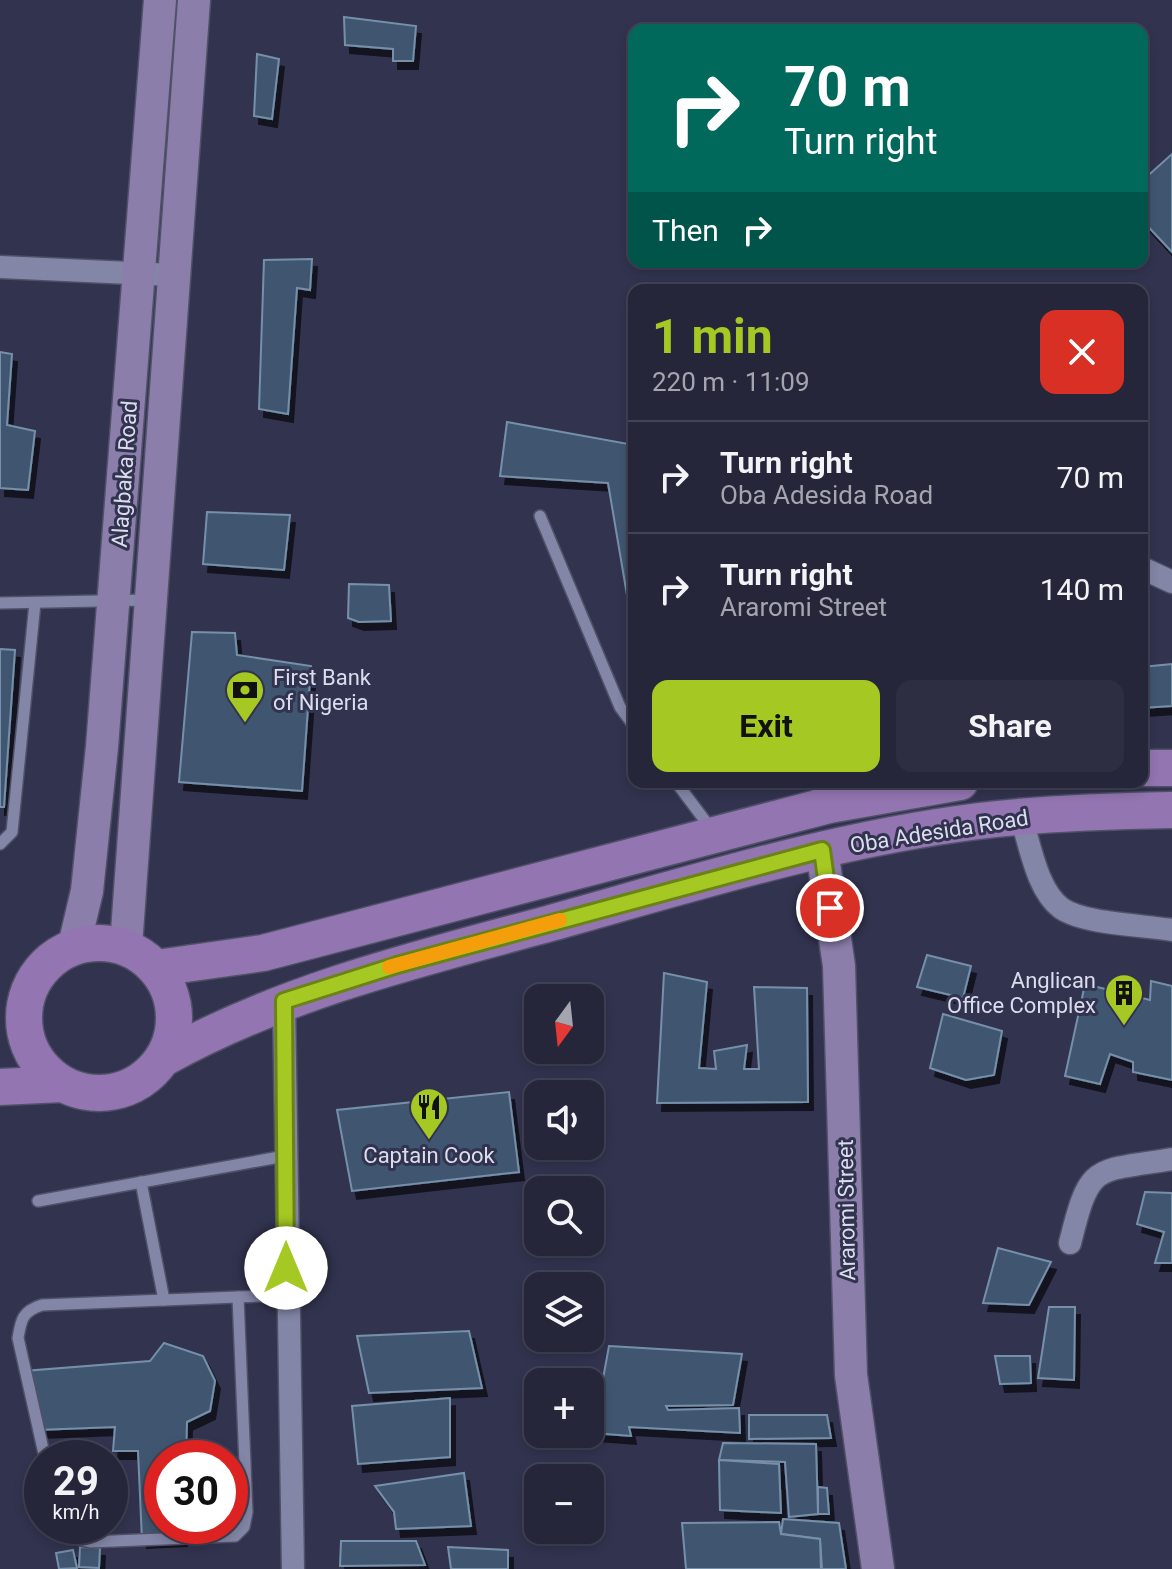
<!DOCTYPE html>
<html lang="en">
<head>
<meta charset="utf-8">
<style>
	:root { --surface:#26263b; --page:#2e2e42; --text:#f1f3f6; --muted:#a4a5af; --line:#424355; --accent:#a5c823 }
	body { margin:0; font-family:Roboto,sans-serif; background:var(--page); color:var(--text); height:100vh; display:flex; flex-direction:column; font-size:30px; white-space:nowrap }
	* { box-sizing:border-box; margin:0 }
	p { font-size:26px; color:var(--muted) }
	.icon { flex:none; width:44px; height:44px; fill:none; stroke:currentColor; stroke-width:2; stroke-linecap:round; stroke-linejoin:round }
	.map { position:relative; flex:1; overflow:hidden }
	.side { position:absolute; left:628px; top:284px; width:520px; height:504px; display:flex; flex-direction:column; background:var(--surface); border-radius:16px; box-shadow:0 4px 12px #0003,0 0 0 2px var(--line) }
	.side>* { flex:none }
	.top-card { position:absolute; left:628px; top:24px; width:520px; height:244px; border-radius:16px; box-shadow:0 4px 12px #0003,0 0 0 2px var(--line); background:#00695c; color:#fff; overflow:hidden }
	.needle { width:52px; rotate:195deg }
	.buttons { position:absolute; left:524px; top:984px; display:grid; gap:16px }
	.buttons a { display:grid; place-items:center; width:80px; height:80px; border-radius:16px; background:var(--surface); box-shadow:0 4px 12px #0003,0 0 0 2px var(--line); font-size:40px }
	.speed { position:absolute; left:24px; top:1440px; display:flex; gap:16px; font-size:40px; font-weight:700; text-align:center }
	.speed>* { display:grid; place-content:center; width:104px; height:104px; border-radius:50%; background:var(--surface); box-shadow:0 4px 12px #0003,0 0 0 2px var(--line); line-height:1 }
	.speed small { font-size:20px; font-weight:400 }
	.speed .limit { border:12px solid #d22; background:#fff; color:#111 }
	.pin { position:absolute; display:grid; place-items:center; width:68px; height:68px; color:#fff; margin:-34px; border:4px solid #fff; border-radius:50%; box-shadow:0 2px 8px #0007 }
	.me { position:absolute; width:88px; margin:-44px; rotate:0deg; stroke-linejoin:round; filter:drop-shadow(0 0 6px #0008) }
	.turn { display:flex; align-items:center; gap:28px; height:168px; padding:0 24px; font-size:36px }
	.turn .icon { width:104px; height:104px; stroke-width:2.5 }
	.turn b { display:block; font-size:56px; line-height:68px }
	.then { display:flex; align-items:center; height:76px; padding:0 24px; background:#0003; gap:16px; font-size:30px }
	.round { display:grid; place-items:center; flex:none; width:84px; height:84px; border-radius:16px; background:var(--page) }
	.overview { display:flex; align-items:center; justify-content:space-between; height:136px; padding:0 24px }
	h1 { font-size:48px; font-weight:700; line-height:60px; color:var(--accent) }
	.button { display:flex; gap:16px; margin-top:auto; padding:16px 24px }
	.button a { flex:1; height:92px; border-radius:16px; background:var(--accent); color:#111; font-size:32px; font-weight:700; line-height:92px; text-align:center }
	.button a+a { background:var(--page); color:var(--text) }
	ul { padding:0; list-style:none }
	li { display:flex; align-items:center; gap:24px; height:112px; padding:0 24px; border-top:2px solid var(--line) }
	li div { flex:1 }
	li b { display:block; font-size:30px }
	li em { font-style:normal }
	.map>svg:first-child { display:block }
	.building { fill:#3f576f; stroke:#7690aa; stroke-width:2; filter:url(#shadow) }
	.lines { fill:none; stroke-linecap:round; stroke-linejoin:round }
	.lane-casing { stroke:#505168; stroke-width:14 }
	.street-casing { stroke:#505168; stroke-width:25 }
	.secondary-casing { stroke:#505168; stroke-width:35 }
	.primary-casing { stroke:#505168; stroke-width:39 }
	.lane { stroke:#8386a6; stroke-width:11 }
	.street { stroke:#8386a6; stroke-width:22 }
	.secondary { stroke:#8b7eab; stroke-width:32 }
	.primary { stroke:#9375b1; stroke-width:36 }
	.route-casing { stroke:#6b8217; stroke-width:20 }
	.route { stroke:#a5c823; stroke-width:14 }
	.slow { stroke:#f59e0b; stroke-width:14 }
	.labels { text-anchor:middle; stroke-width:6; stroke-linejoin:round; paint-order:stroke }
	.street-label { font-size:22px; fill:#dbddef; stroke:#32334f }
	.poi-label { font-size:22px; fill:#dbddef; stroke:#32334f; text-anchor:start }
</style>
</head>
<body>
<div class="map">
<svg width="1172" height="1569" viewBox="0 0 1172 1569">
	<defs>
		<filter id="shadow"><feDropShadow dx="5" dy="8" stdDeviation="0" flood-color="#0009"/></filter>
	</defs>
	<rect width="100%" height="100%" fill="#32334f"/>
	<g class="building">
		<path d="M344,17L416,26L413,61H393V49L345,45Z"/>
		<path d="M257,54L279,59L272,119L254,116Z"/>
		<path d="M1172,154V252L1142,220V181Z"/>
		<path d="M312,259L310,290L297,288L288,414L259,409L264,260Z"/>
		<path d="M0,352L12,354L7,425L35,431L28,490L0,488Z"/>
		<path d="M507,422L634,445V613H630L608,483L500,476Z"/>
		<path d="M207,512L290,515L284,570L203,564Z"/>
		<path d="M349,584L389,585L391,621L359,622L348,618Z"/>
		<path d="M192,632L235,633L237,655L311,666L302,791L179,782Z"/>
		<path d="M0,649L15,650L4,807H0Z"/>
		<path d="M1172,664V706L1142,708V667Z"/>
		<path d="M927,955L971,966L963,998L917,987Z"/>
		<path d="M664,973L707,982L699,1068L716,1069L714,1051L747,1045L744,1069H759L754,987L807,988L808,1102L657,1103Z"/>
		<path d="M1151,981L1172,986V1080L1133,1072V1062L1110,1054L1100,1084L1065,1076L1085,984L1150,1000Z"/>
		<path d="M943,1014L1002,1031L994,1075L966,1080L930,1068Z"/>
		<path d="M509,1092L519,1172L352,1191L337,1110Z"/>
		<path d="M1145,1192L1172,1193V1263H1155L1164,1232L1137,1224Z"/>
		<path d="M998,1248L1051,1262L1029,1305L983,1303Z"/>
		<path d="M1049,1307H1075L1074,1380L1038,1378Z"/>
		<path d="M469,1331L482,1388L369,1393L357,1336Z"/>
		<path d="M164,1343L203,1356L215,1381L210,1411L187,1422L186,1458H162V1526H182V1538L142,1540L138,1451H113L115,1427L37,1430L24,1371L150,1361Z"/>
		<path d="M609,1346L742,1354L733,1405L666,1406L668,1410L739,1408L740,1433L629,1427L631,1436L593,1433Z"/>
		<path d="M995,1356H1030L1031,1383L1000,1384Z"/>
		<path d="M450,1398V1457L358,1464L352,1406Z"/>
		<path d="M749,1415H827L831,1438L749,1439Z"/>
		<path d="M723,1443L816,1444L818,1514L789,1517L785,1462L719,1460Z"/>
		<path d="M719,1460L779,1464L781,1513L720,1510Z"/>
		<path d="M464,1473L471,1526L396,1529L394,1512L375,1486Z"/>
		<path d="M818,1487L827,1488L829,1514H818Z"/>
		<path d="M783,1519L839,1523L846,1569H822L820,1539L781,1534Z"/>
		<path d="M779,1522L781,1534L820,1539L821,1569H686L682,1523Z"/>
		<path d="M341,1541H416L425,1565L340,1566Z"/>
		<path d="M80,1547L100,1548L99,1568L79,1567Z"/>
		<path d="M448,1547L508,1550V1569H451Z"/>
		<path d="M73,1550L77,1568L59,1569L56,1553Z"/>
	</g>
	<g class="lines">
		<g class="lane-casing">
			<g id="lane">
				<path d="M540,516L620,707L634,726"/>
				<path d="M0,603L147,600"/>
				<path d="M676,782L712,830"/>
				<path d="M0,844L12,832L35,603"/>
				<path d="M141,1182L164,1300"/>
				<path d="M38,1201L285,1156"/>
				<path d="M45,1458L18,1338C21,1319 23,1311 42,1305L286,1295"/>
				<path d="M64,1526L77,1539L90,1542L235,1536L244,1527L247,1512L238,1297"/>
			</g>
		</g>
		<g class="street-casing">
			<g id="street">
				<path d="M0,267L173,275"/>
				<path d="M1142,568L1172,582"/>
				<path d="M821,782L829,805"/>
				<path d="M1021,817C1030,845 1037,890 1061,908C1083,924 1144,925 1172,930"/>
				<path d="M284,1001L293,1569"/>
				<path d="M1070,1243C1090,1162 1093,1172 1172,1159"/>
			</g>
		</g>
		<g class="secondary-casing">
			<g id="secondary">
				<path d="M822,850L839,966L851,1375L878,1569"/>
				<path d="M74,946L87,891L102,747L160,0"/>
				<path d="M126,946L194,0"/>
			</g>
		</g>
		<g class="primary-casing">
			<g id="primary">
				<path d="M1142,768H1172"/>
				<circle cx="99" cy="1018" r="75"/>
				<path d="M157,968L263,953L829,805L960,782"/>
				<path d="M164,1058C285,991 418,959 551,923C691,884 834,839 979,821C1044,813 1107,811 1172,810"/>
				<path d="M0,1087L62,1084"/>
			</g>
		</g>
		<use href="#lane" class="lane"/>
		<use href="#street" class="street"/>
		<use href="#secondary" class="secondary"/>
		<use href="#primary" class="primary"/>
	</g>
	<g class="lines">
		<g class="route-casing">
			<path id="route" d="M286,1268L284,1001L397,965L822,850L830,908"/>
		</g>
		<use href="#route" class="route"/>
		<path class="slow" d="M389,967L560,920"/>
	</g>
	<defs>
		<g id="bank-pin" transform="scale(2)"><path d="M0 17L-7.5 6A9.5 9.5 0 1 1 7.5 6Z" fill="#a5c823" stroke="#32334f"/><path d="M-6-4H6V4H-6ZM0-2.3a2.3 2.3 0 1 0 0 4.6a2.3 2.3 0 1 0 0-4.6Z" fill="#111"/></g>
		<g id="building-pin" transform="scale(2)"><path d="M0 17L-7.5 6A9.5 9.5 0 1 1 7.5 6Z" fill="#a5c823" stroke="#32334f"/><path d="M-4-6H4V6H1V3H-1V6H-4ZM-2.5-4.3h1.7v1.8h-1.7ZM.8-4.3h1.7v1.8H.8ZM-2.5-1h1.7V.8h-1.7ZM.8-1h1.7V.8H.8Z" fill="#111"/></g>
		<g id="restaurant-pin" transform="scale(2)"><path d="M0 17L-7.5 6A9.5 9.5 0 1 1 7.5 6Z" fill="#a5c823" stroke="#32334f"/><path d="M-5-6h1v4h1v-4h1v4h1v-4h1v5L-1.5 .5V6h-2V.5L-5-1ZM5-6V6H3V1.5H1.5Q1.5-4 5-6Z" fill="#111"/></g>
	</defs>
	<g fill-rule="evenodd">
		<use href="#bank-pin" x="245" y="690"/>
		<use href="#building-pin" x="1124" y="993"/>
		<use href="#restaurant-pin" x="429" y="1107"/>
	</g>
	<g class="labels">
		<g class="street-label">
			<text transform="translate(124 474) rotate(-86)" y="8">Alagbaka Road</text>
			<text transform="translate(939 831) rotate(-9)" y="8">Oba Adesida Road</text>
			<text transform="translate(846 1210) rotate(-91)" y="8">Araromi Street</text>
		</g>
		<g class="poi-label">
			<text x="273" y="685">First Bank<tspan x="273" dy="25">of Nigeria</tspan></text>
			<text x="1096" y="988" text-anchor="end">Anglican<tspan x="1096" dy="25">Office Complex</tspan></text>
			<text x="429" y="1163" text-anchor="middle">Captain Cook</text>
		</g>
	</g>
</svg>
<div class="buttons">
<a><svg class="needle" viewBox="-14 -14 28 28"><path d="M0-13l5 13h-10z" fill="#e53935"/><path d="M0 13l5-13h-10z" fill="#a4a5af"/></svg></a>
<a><svg class="icon" aria-label="sound" viewBox="0 0 24 24"><path d="M4 9h4l5-4v14l-5-4H4zM17 9q2 3 0 6"/></svg></a>
<a><svg class="icon" aria-label="search" viewBox="0 0 24 24"><circle cx="10" cy="10" r="6"/><path d="M15 15l6 6"/></svg></a>
<a><svg class="icon" aria-label="layers" viewBox="0 0 24 24"><path d="M12 4l9 5-9 5-9-5zM3 14l9 5 9-5"/></svg></a>
<a>+</a>
<a>−</a>
</div>
<div class="speed"><div>29<small>km/h</small></div><div class="limit">30</div></div>
<div class="pin" style="left:830px;top:908px;background:#d93025"><svg class="icon" aria-label="arrive" viewBox="0 0 24 24"><path d="M6 21V4h12l-3 4 3 4H6"/></svg></div>
<svg class="me" style="left:286px;top:1268px" viewBox="-20 -20 40 40"><circle r="19" fill="#fff"/><path d="M0-13L10 11 0 6-10 11z" fill="#a5c823"/></svg>
<div class="top-card">
<div class="turn"><svg class="icon" aria-label="right" viewBox="0 0 24 24"><path d="M7 20v-9h11M14 6l5 5-5 5"/></svg><div><b>70 m</b>Turn right</div></div>
<div class="then">Then<svg class="icon" aria-label="right" viewBox="0 0 24 24"><path d="M7 20v-9h11M14 6l5 5-5 5"/></svg></div>
</div>
<section class="side">
<div class="overview"><div><h1>1 min</h1><p>220 m · 11:09</p></div><a class="round" style="background:#d93025;color:#fff"><svg class="icon" aria-label="close" viewBox="0 0 24 24"><path d="M6 6l12 12M18 6L6 18"/></svg></a></div>
<ul>
<li><svg class="icon" aria-label="right" viewBox="0 0 24 24"><path d="M7 20v-9h11M14 6l5 5-5 5"/></svg><div><b>Turn right</b><p>Oba Adesida Road</p></div><em>70 m</em></li>
<li><svg class="icon" aria-label="right" viewBox="0 0 24 24"><path d="M7 20v-9h11M14 6l5 5-5 5"/></svg><div><b>Turn right</b><p>Araromi Street</p></div><em>140 m</em></li>
</ul>
<div class="button"><a>Exit</a><a>Share</a></div>
</section>
</div>
</body>
</html>
